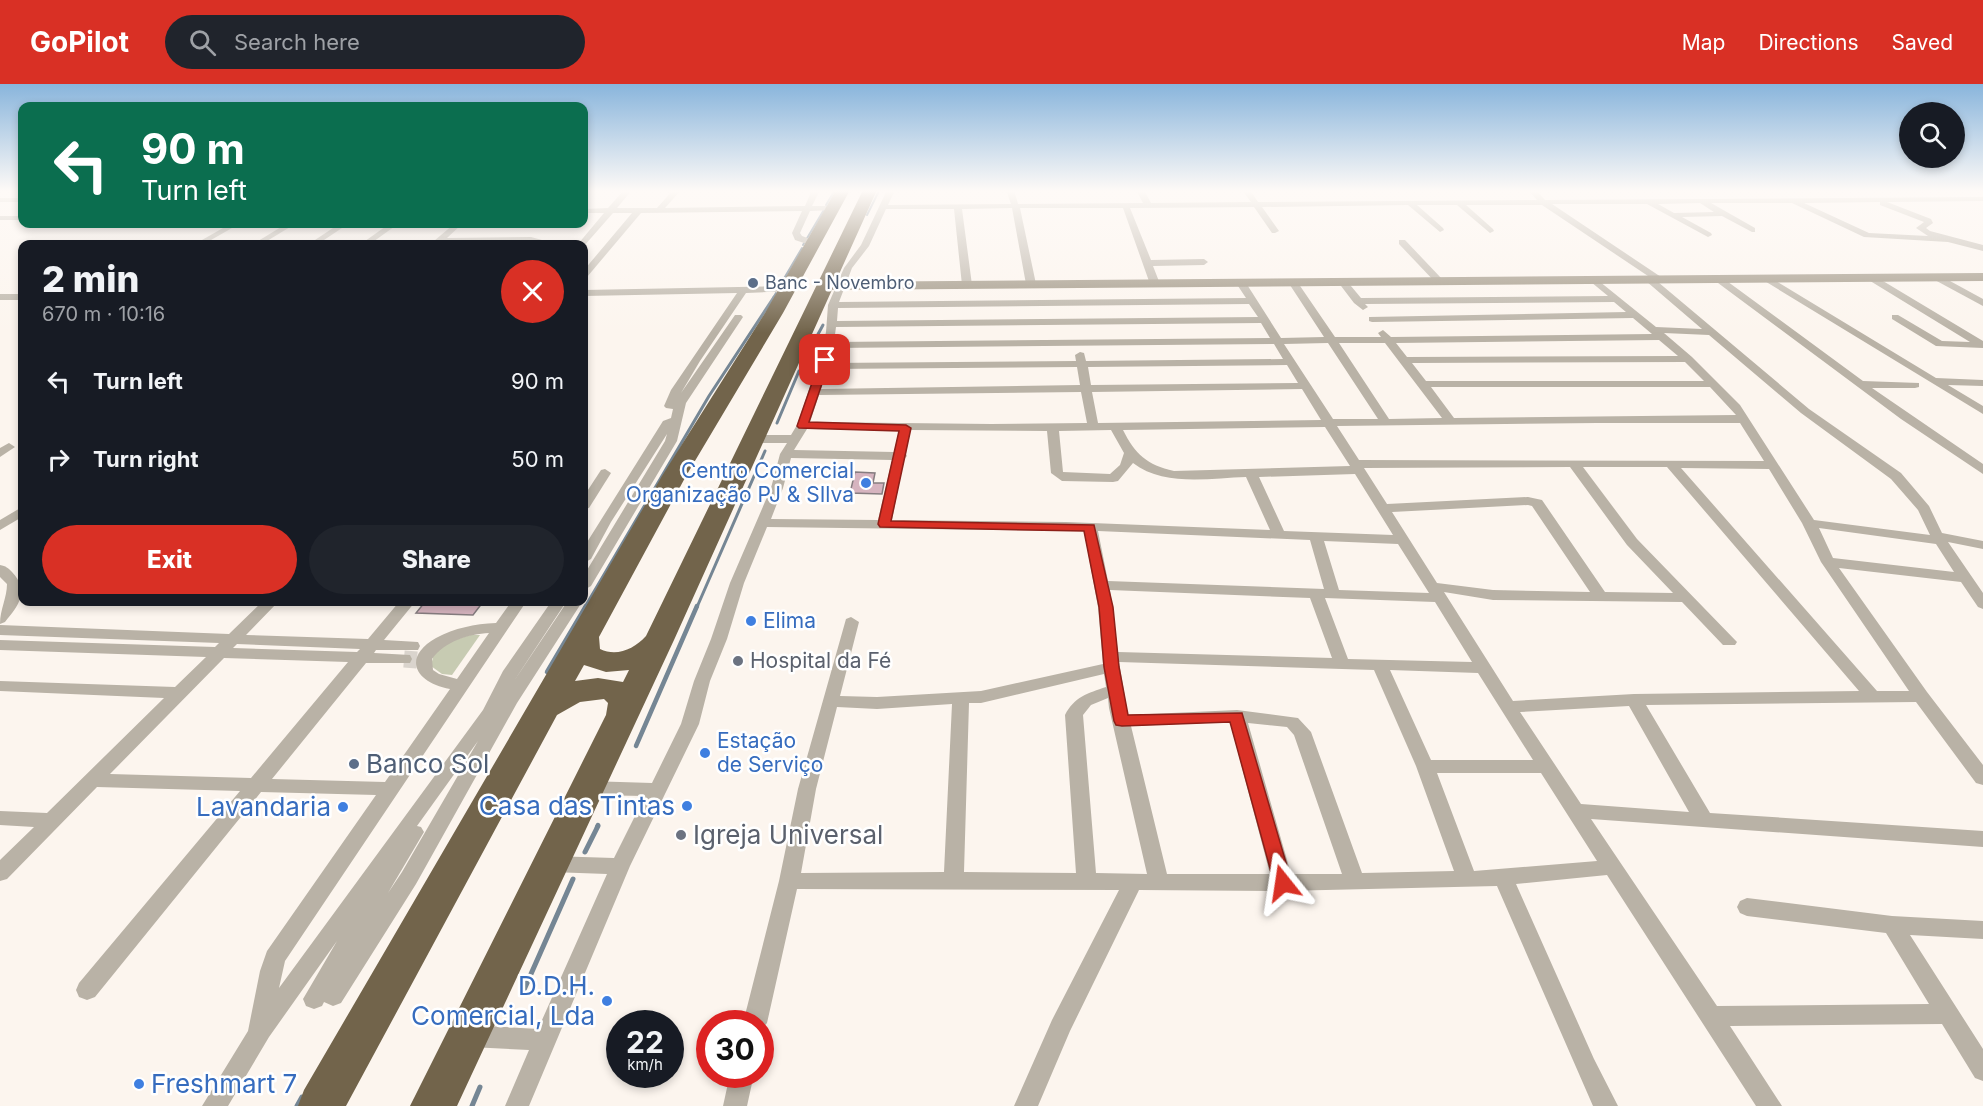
<!DOCTYPE html>
<html lang="en">
<head>
<meta charset="utf-8">
<style>
	:root { --surface:#171b24; --page:#20242c; --text:#f1f3f6; --muted:#9ea1a6; --accent:#d93025 }
	body { margin:0; font-family:Inter,sans-serif; background:var(--page); color:var(--text); height:100vh; display:flex; flex-direction:column; font-size:22px; white-space:nowrap }
	* { box-sizing:border-box; margin:0 }
	p { font-size:20px; color:var(--muted) }
	.icon { flex:none; width:33px; height:33px; fill:none; stroke:currentColor; stroke-width:2; stroke-linecap:round; stroke-linejoin:round }
	.map { position:relative; flex:1; overflow:hidden }
	.side { position:absolute; left:18px; top:156px; width:570px; height:366px; display:flex; flex-direction:column; background:var(--surface); border-radius:12px; box-shadow:0 3px 9px #0003 }
	.side>* { flex:none }
	.hud { position:absolute; left:18px; top:18px; width:570px; height:126px; border-radius:12px; box-shadow:0 3px 9px #0003; background:#0b6e4f; color:#fff; overflow:hidden }
	.buttons { position:absolute; left:1899px; top:18px; display:grid; gap:12px }
	.buttons a { display:grid; place-items:center; width:66px; height:66px; border-radius:50%; background:var(--surface); box-shadow:0 3px 9px #0003; font-size:30px }
	.speed { position:absolute; left:606px; top:926px; display:flex; gap:12px; font-size:30px; font-weight:700; text-align:center }
	.speed>* { display:grid; place-content:center; width:78px; height:78px; border-radius:50%; background:var(--surface); box-shadow:0 3px 9px #0003; line-height:1 }
	.speed small { font-size:15px; font-weight:400 }
	.speed .limit { border:9px solid #d22; background:#fff; color:#111 }
	.pin { position:absolute; display:grid; place-items:center; width:51px; height:51px; color:#fff; margin:-26px; border-radius:12px; box-shadow:0 3px 9px #0006 }
	.me { position:absolute; width:66px; margin:-33px; rotate:345deg; stroke-linejoin:round; filter:drop-shadow(0 0 4px #0008) }
	.turn { display:flex; align-items:center; gap:21px; height:126px; padding:0 24px; font-size:27px }
	.turn .icon { width:78px; height:78px; stroke-width:2.5 }
	.turn b { display:block; font-size:42px; line-height:51px }
	.round { display:grid; place-items:center; flex:none; width:63px; height:63px; border-radius:32px; background:var(--page) }
	.overview { display:flex; align-items:center; justify-content:space-between; height:102px; padding:0 24px }
	h1 { font-size:36px; font-weight:800; line-height:45px }
	.action { display:flex; gap:12px; margin-top:auto; padding:12px 24px }
	.action a { flex:1; height:69px; border-radius:36px; background:var(--accent); color:#fff; font-size:24px; font-weight:800; line-height:69px; text-align:center }
	.action a+a { background:var(--page); color:var(--text) }
	ul { padding:0; list-style:none }
	li { display:flex; align-items:center; gap:18px; height:78px; padding:0 24px }
	li div { flex:1 }
	li b { display:block; font-size:22px }
	li em { font-style:normal }
	header { display:flex; align-items:center; gap:36px; box-sizing:border-box; height:84px; padding:0 30px; background:var(--accent); color:#fff }
	header strong { font-size:28px }
	nav { display:flex; gap:33px; margin-inline-start:auto; font-size:21px }
	.search { width:420px; height:54px; background:var(--page); display:flex; align-items:center; gap:15px; box-sizing:border-box; padding:0 21px; border-radius:33px; color:var(--muted); font-size:22px }
	.map>svg:first-child { display:block }
	.green { fill:#c7cbb2 }
	.lines { fill:none; stroke-linecap:round; stroke-linejoin:round }
	.stream-far3 { stroke:#758694; stroke-width:2 }
	.stream-far2 { stroke:#758694; stroke-width:3 }
	.stream-far1 { stroke:#758694; stroke-width:4.5 }
	.stream { stroke:#758694; stroke-width:5 }
	.building { fill:#d6b4bf; stroke:#867d80; stroke-width:1.5 }
	.street-tunnel { stroke:#dad4cd; stroke-width:17; stroke-dasharray:17 8; stroke-linecap:butt }
	.street { fill:#b9b2a6; fill-rule:evenodd }
	.secondary { fill:#9b917f; fill-rule:evenodd }
	.highway { fill:#72644b; fill-rule:evenodd }
	.route { fill:#d93025; stroke:#8d1f18; stroke-width:1.5 }
	.service-dot { fill:#5c6f8a; stroke:#fff; stroke-width:2 }
	.shop-dot { fill:#3f7fe0; stroke:#fff; stroke-width:2 }
	.worship-dot { fill:#6b7280; stroke:#fff; stroke-width:2 }
	.labels { text-anchor:middle; stroke-width:5; stroke-linejoin:round; paint-order:stroke }
	.far-service-label { font-size:18px; fill:#4e5e75; stroke:#fff; text-anchor:start }
	.shop-label { font-size:21px; fill:#366cbe; stroke:#fff; text-anchor:start }
	.worship-label { font-size:21px; fill:#5b616d; stroke:#fff; text-anchor:start }
	.near-service-label { font-size:26px; fill:#4e5e75; stroke:#fff; text-anchor:start }
	.near-shop-label { font-size:26px; fill:#366cbe; stroke:#fff; text-anchor:end }
	.near-worship-label { font-size:26px; fill:#5b616d; stroke:#fff; text-anchor:start }
</style>
</head>
<body>
<header>
<strong>GoPilot</strong>
<div class="search"><svg class="icon" aria-label="search" viewBox="0 0 24 24"><circle cx="10" cy="10" r="6"/><path d="M15 15l6 6"/></svg>Search here</div>
<nav><a>Map</a><a>Directions</a><a>Saved</a></nav>
</header>
<div class="map">
<svg width="1983" height="1022" viewBox="0 0 1983 1022">
	<rect width="100%" height="100%" fill="#fcf5ee"/>
	<path class="green" d="M470,551H480L452,591L442,590L431,582L434,569L449,558Z"/>
	<g class="lines">
		<g class="stream-far3">
			<path d="M826,121L835,106"/>
			<path d="M867,131L879,107"/>
			<path d="M803,161L825,124"/>
			<path d="M779,203L802,164"/>
			<path d="M773,214L776,209"/>
		</g>
		<g class="stream-far2">
			<path d="M810,265L823,241"/>
			<path d="M777,339L799,287"/>
			<path d="M585,523L709,312L774,213"/>
			<path d="M697,523L765,367"/>
		</g>
		<g class="stream-far1">
			<path d="M547,588L586,522"/>
			<path d="M636,662L697,522"/>
			<path d="M597,743L598,741"/>
		</g>
		<g class="stream">
			<path d="M585,768L598,742"/>
			<path d="M523,908L573,795"/>
			<path d="M297,1022L302,1013"/>
			<path d="M472,1022L480,1003"/>
		</g>
	</g>
	<g class="building">
		<path d="M855,388L875,389L873,399H884L882,410L850,409Z"/>
		<path d="M425,518H483L473,531L416,529Z"/>
	</g>
	<g class="lines">
		<path class="street-tunnel" d="M404,575L417,576"/>
		<g class="street">
			<path d="M624,106H632L617,124H657L673,106H681L665,124L805,122L812,106H820L812,122H833L837,124L833,126L810,127L800,149L802,152L816,157L817,159L813,162L795,156L792,149L802,127L641,129L587,193L584,194V186L632,129H613L584,162L578,160L604,129H584V125L608,124Z"/>
			<path d="M887,106H895L888,121L1011,120L1006,106H1014L1018,120L1143,119L1136,106H1144L1151,119L1251,118L1242,106H1250L1258,118L1537,116L1528,106H1536L1545,116L1983,113V117L1887,118L1931,135L1933,139L1926,144L1930,147L1983,161V167L1948,158L1864,153L1792,119H1711L1755,144V148H1752L1722,132L1682,133L1711,149L1712,151L1708,153L1647,120H1552L1661,193V197L1658,198L1809,325L1901,389L1929,422L1942,449L1983,457V465L1948,458L1983,509V525L1978,523L1961,498L1839,484L1927,608L1983,681V701L1976,699L1916,618L1646,621L1710,729L1983,747V763L1591,735L1717,922L1929,920L1886,849L1747,832L1740,829L1737,823L1740,817L1747,814L1892,832L1983,837V855L1910,851L1983,965V997L1975,994L1942,940L1730,942L1782,1022H1756L1607,791L1516,800L1594,975L1618,1022H1593L1497,802L1283,807L1139,806L1070,947L1038,1022H1014L1052,936L1119,806L797,805L767,939L760,947V939H743L779,797L798,705L846,535L851,533L859,538L840,612L877,613L981,607L1103,580L1098,523L1084,447L767,443L744,499L727,555L710,597L699,640L630,782L529,1022H505L529,966L470,963L462,960L458,952L462,944L470,941L538,945L607,790L551,788L544,786L541,780L544,774L551,772L614,774L645,712L588,711L581,709L579,704L581,699L588,697L652,699L681,640L694,597L711,555L730,499L771,404L780,370L787,359H755L749,355L755,351H791L797,341L818,279L790,278L785,275L790,272L820,273L826,248L828,221L844,184L861,161ZM1880,118V121L1924,138L1916,144L1928,152L1869,149L1804,119ZM1700,119L1714,128L1674,129L1658,120ZM1408,121L1440,148L1444,146L1443,144L1417,121H1457L1490,149L1494,147L1493,145L1466,121H1542L1648,192L1644,195L1646,197L1702,245L1656,243L1594,193L1589,196L1591,198L1608,212L1361,214L1346,196L1338,198L1354,219L1363,226L1368,223L1365,220L1614,218L1626,228L1369,233V237L1372,238L1633,234L1652,250L1391,253L1383,246L1378,249L1381,253H1335L1296,196L1293,195L1288,198L1324,253L1281,254L1246,199L1241,196L1236,199L1246,214L839,218L852,184L869,162L886,125H954L962,201L967,204L972,201L962,125L1012,124L1026,200L1031,203L1036,200L1020,124H1123L1150,200L1155,203L1160,200L1153,182L1204,181L1208,178L1204,175L1151,176L1130,124L1254,123L1272,149H1275L1279,147L1262,123ZM1249,220L1258,233L837,237L838,224ZM1261,239L1270,254L834,258L836,243ZM1664,249L1709,251L1801,329L1891,395L1918,426L1930,451L1814,436L1740,321L1692,273ZM1659,256L1678,272L1407,273L1396,259ZM1328,259L1378,335H1333L1284,260ZM1339,259H1385L1442,334L1389,335ZM1274,260L1283,275L1086,277L1084,269L1080,268L1075,271L1076,277L829,279L832,264ZM1685,278L1704,297H1426L1412,279ZM1287,281L1298,299L1091,301L1088,283ZM1077,283L1080,301L821,305L827,285ZM1431,303H1710L1736,331L1454,334ZM1302,305L1321,336L1098,339L1092,308ZM1081,308L1087,339L991,340L810,338L819,311ZM1597,339H1740L1764,377L1359,376L1337,342ZM1325,343L1350,382L1174,387C1147,381 1135,370 1123,346ZM807,345L899,346L894,368L794,366ZM910,346L1047,347L1051,389L1062,397L1113,398L1118,397L1133,379C1164,403 1210,394 1246,393L1270,446L1066,438L892,436L904,375L907,372L906,370ZM1111,346L1124,369L1120,381L1110,390L1063,388L1059,347ZM791,374L892,376L878,436L771,435L783,404ZM1570,383L1627,461L1673,509L1605,508L1542,416L1528,413L1387,420L1364,384ZM1583,383H1667L1859,607L1634,610L1513,617L1444,508L1493,516L1682,518L1723,561H1735L1737,558L1637,455ZM1681,384L1769,385L1802,439L1821,478L1909,607H1877ZM1355,390L1393,451L1284,447L1259,393ZM1528,421L1532,422L1590,508L1493,506L1437,499L1392,428ZM1819,444L1936,460L1954,488L1833,474ZM1098,447L1310,456L1324,505L1108,497ZM1324,457L1398,460L1429,509L1339,506ZM1110,506L1310,514L1332,574L1118,568ZM1325,514L1435,518L1472,578L1348,575ZM1119,578L1374,586L1416,682L1454,787L1362,789L1311,648L1298,634L1237,626L1128,631ZM1390,586L1478,589L1533,676H1431ZM1104,590L1106,603C1088,609 1074,613 1065,631L1076,789L964,788L969,619H981ZM1108,614L1109,624L1147,790L1096,789L1083,631L1091,621ZM952,620L944,788L801,789L816,705L837,623L877,625ZM1629,622L1689,728L1581,720L1520,628ZM1230,638L1270,790H1167L1131,642ZM1248,639L1287,643L1294,651L1342,790H1291ZM1437,689H1541L1597,777L1474,787Z"/>
			<rect x="0" y="114" width="22" height="4"/>
			<rect x="0" y="132" width="22" height="4"/>
			<path d="M230,140H239L204,160H195Z"/>
			<path d="M286,140H295L262,160H253Z"/>
			<path d="M339,140H348L318,160H309Z"/>
			<path d="M389,140H398L370,160H361Z"/>
			<path d="M454,140H462L447,154L531,153L542,156L541,160H533L531,157L434,160V157Z"/>
			<path d="M1399,156H1405L1442,195V199H1436L1399,160Z"/>
			<path d="M1766,191L1936,294L1983,296V302L1948,301L1983,322V330L1763,196L1761,194Z"/>
			<path d="M1867,191H1873L1983,257V264L1936,262L1892,235V231H1898L1942,257L1970,258L1867,195Z"/>
			<path d="M1933,191H1939L1983,215V222L1933,195Z"/>
			<path d="M1714,192H1720L1863,297L1919,299V303L1915,304H1872L1983,380V390L1901,335L1714,196Z"/>
			<path d="M786,202L791,205L789,207L746,209L700,277L681,309L735,231H741L743,233L686,319L677,357L591,502L584,506V491L665,357L667,350L611,438L591,475L584,479V463L663,337L671,334L673,325L666,324L664,322L671,306L737,209L584,212V206Z"/>
			<rect x="0" y="210" width="22" height="6"/>
			<path d="M9,359L15,363L0,373V364Z"/>
			<path d="M605,385L611,389L589,424L584,425V412L601,386Z"/>
			<path d="M22,423V433L0,446V436Z"/>
			<path d="M0,481C6,482 8,484 12,488C30,507 19,521 5,538L0,540C0,525 7,514 7,500L0,493Z"/>
			<path d="M262,518H278L246,551L368,555L399,518H415L384,556L418,558L420,562L418,566H376L374,569L410,571L412,575L410,579H366L272,695L385,698L450,605C416,599 401,574 436,554C455,544 474,540 496,539L511,518H526L285,877L279,904L483,626L503,587L551,518H566L514,597L567,518H582L517,619L416,800L341,919L333,922L324,918L322,922L314,925L306,922L303,915L337,857L269,953L228,1022H202L248,947L260,887L267,867L376,711L261,708L95,913L87,916L79,913L76,906L79,899L240,707L97,703L7,795L0,797V776L34,743L0,741V727L47,729L164,614L0,607V597L175,603L206,573L0,566V556L215,563L219,559L0,551V541L229,550ZM489,549L457,595L439,590L433,586L432,575C445,557 469,550 489,549ZM237,560L360,565L357,568L233,564ZM224,574L348,578L251,694L110,690ZM478,657L402,788L388,809L424,748L421,743L417,742Z"/>
			<path d="M730,990H754L747,1022H723Z"/>
		</g>
		<path class="secondary" d="M1983,189V197L824,206L818,202L824,198Z"/>
		<path class="highway" d="M836,106H850L783,229L686,392L599,553L600,565C617,573 634,565 646,552L863,106H877L674,556L457,1022H410L606,631L608,619L604,615L580,618L557,631L346,1022H298L304,1006L662,392L765,229ZM584,581L606,588L629,586L623,598L598,594L575,597Z"/>
	</g>
	<linearGradient id="sky" x2="0" y2="1"><stop stop-color="#89b5dc"/><stop offset="0.43" stop-color="#fefaf7"/><stop offset="1" stop-color="#fefaf7" stop-opacity="0"/></linearGradient>
	<rect width="1983" height="249" fill="url(#sky)"/>
	<path class="route" d="M825,273L830,276L809,338L906,341L911,344L891,437L1094,441L1113,523L1119,583L1128,631L1242,629L1292,799L1290,804L1283,807L1277,804L1274,799L1230,638L1122,642L1116,641L1114,637L1104,583L1099,523L1084,447L880,443L878,440L899,347L799,344L797,342L820,276Z"/>
	<g class="service-dot">
		<circle cx="753" cy="199" r="6"/>
		<circle cx="354" cy="680" r="6"/>
	</g>
	<g class="shop-dot">
		<circle cx="866" cy="399" r="6"/>
		<circle cx="751" cy="537" r="6"/>
		<circle cx="705" cy="669" r="6"/>
		<circle cx="687" cy="722" r="6"/>
		<circle cx="343" cy="723" r="6"/>
		<circle cx="607" cy="917" r="6"/>
		<circle cx="139" cy="1000" r="6"/>
	</g>
	<g class="worship-dot">
		<circle cx="738" cy="577" r="6"/>
		<circle cx="681" cy="751" r="6"/>
	</g>
	<g class="labels">
		<g class="far-service-label">
			<text x="765" y="205">Banc - Novembro</text>
		</g>
		<g class="shop-label">
			<text x="854" y="394" text-anchor="end">Centro Comercial<tspan x="854" dy="24">Organização PJ &amp; SIlva</tspan></text>
			<text x="763" y="544">Elima</text>
			<text x="717" y="664">Estação<tspan x="717" dy="24">de Serviço</tspan></text>
		</g>
		<g class="worship-label">
			<text x="750" y="584">Hospital da Fé</text>
		</g>
		<g class="near-service-label">
			<text x="366" y="689">Banco Sol</text>
		</g>
		<g class="near-shop-label">
			<text x="675" y="731">Casa das Tintas</text>
			<text x="331" y="732">Lavandaria</text>
			<text x="595" y="911">D.D.H.<tspan x="595" dy="30">Comercial, Lda</tspan></text>
			<text x="151" y="1009" text-anchor="start">Freshmart 7</text>
		</g>
		<g class="near-worship-label">
			<text x="693" y="760">Igreja Universal</text>
		</g>
	</g>
</svg>
<div class="buttons">
<a><svg class="icon" aria-label="search" viewBox="0 0 24 24"><circle cx="10" cy="10" r="6"/><path d="M15 15l6 6"/></svg></a>
</div>
<div class="speed"><div>22<small>km/h</small></div><div class="limit">30</div></div>
<div class="pin" style="left:825px;top:276px;background:#d93025"><svg class="icon" aria-label="arrive" viewBox="0 0 24 24"><path d="M6 21V4h12l-3 4 3 4H6"/></svg></div>
<svg class="me" style="left:1283px;top:799px" viewBox="-20 -20 40 40"><path d="M0-17L14 15 0 8-14 15z" fill="#d93025" stroke="#fff" stroke-width="4"/></svg>
<div class="hud">
<div class="turn"><svg class="icon" aria-label="left" viewBox="0 0 24 24"><path d="M17 20v-9H6M10 6l-5 5 5 5"/></svg><div><b>90 m</b>Turn left</div></div>
</div>
<section class="side">
<div class="overview"><div><h1>2 min</h1><p>670 m · 10:16</p></div><a class="round" style="background:#d93025;color:#fff"><svg class="icon" aria-label="close" viewBox="0 0 24 24"><path d="M6 6l12 12M18 6L6 18"/></svg></a></div>
<ul>
<li><svg class="icon" aria-label="left" viewBox="0 0 24 24"><path d="M17 20v-9H6M10 6l-5 5 5 5"/></svg><div><b>Turn left</b></div><em>90 m</em></li>
<li><svg class="icon" aria-label="right" viewBox="0 0 24 24"><path d="M7 20v-9h11M14 6l5 5-5 5"/></svg><div><b>Turn right</b></div><em>50 m</em></li>
</ul>
<div class="action"><a>Exit</a><a>Share</a></div>
</section>
</div>
</body>
</html>
